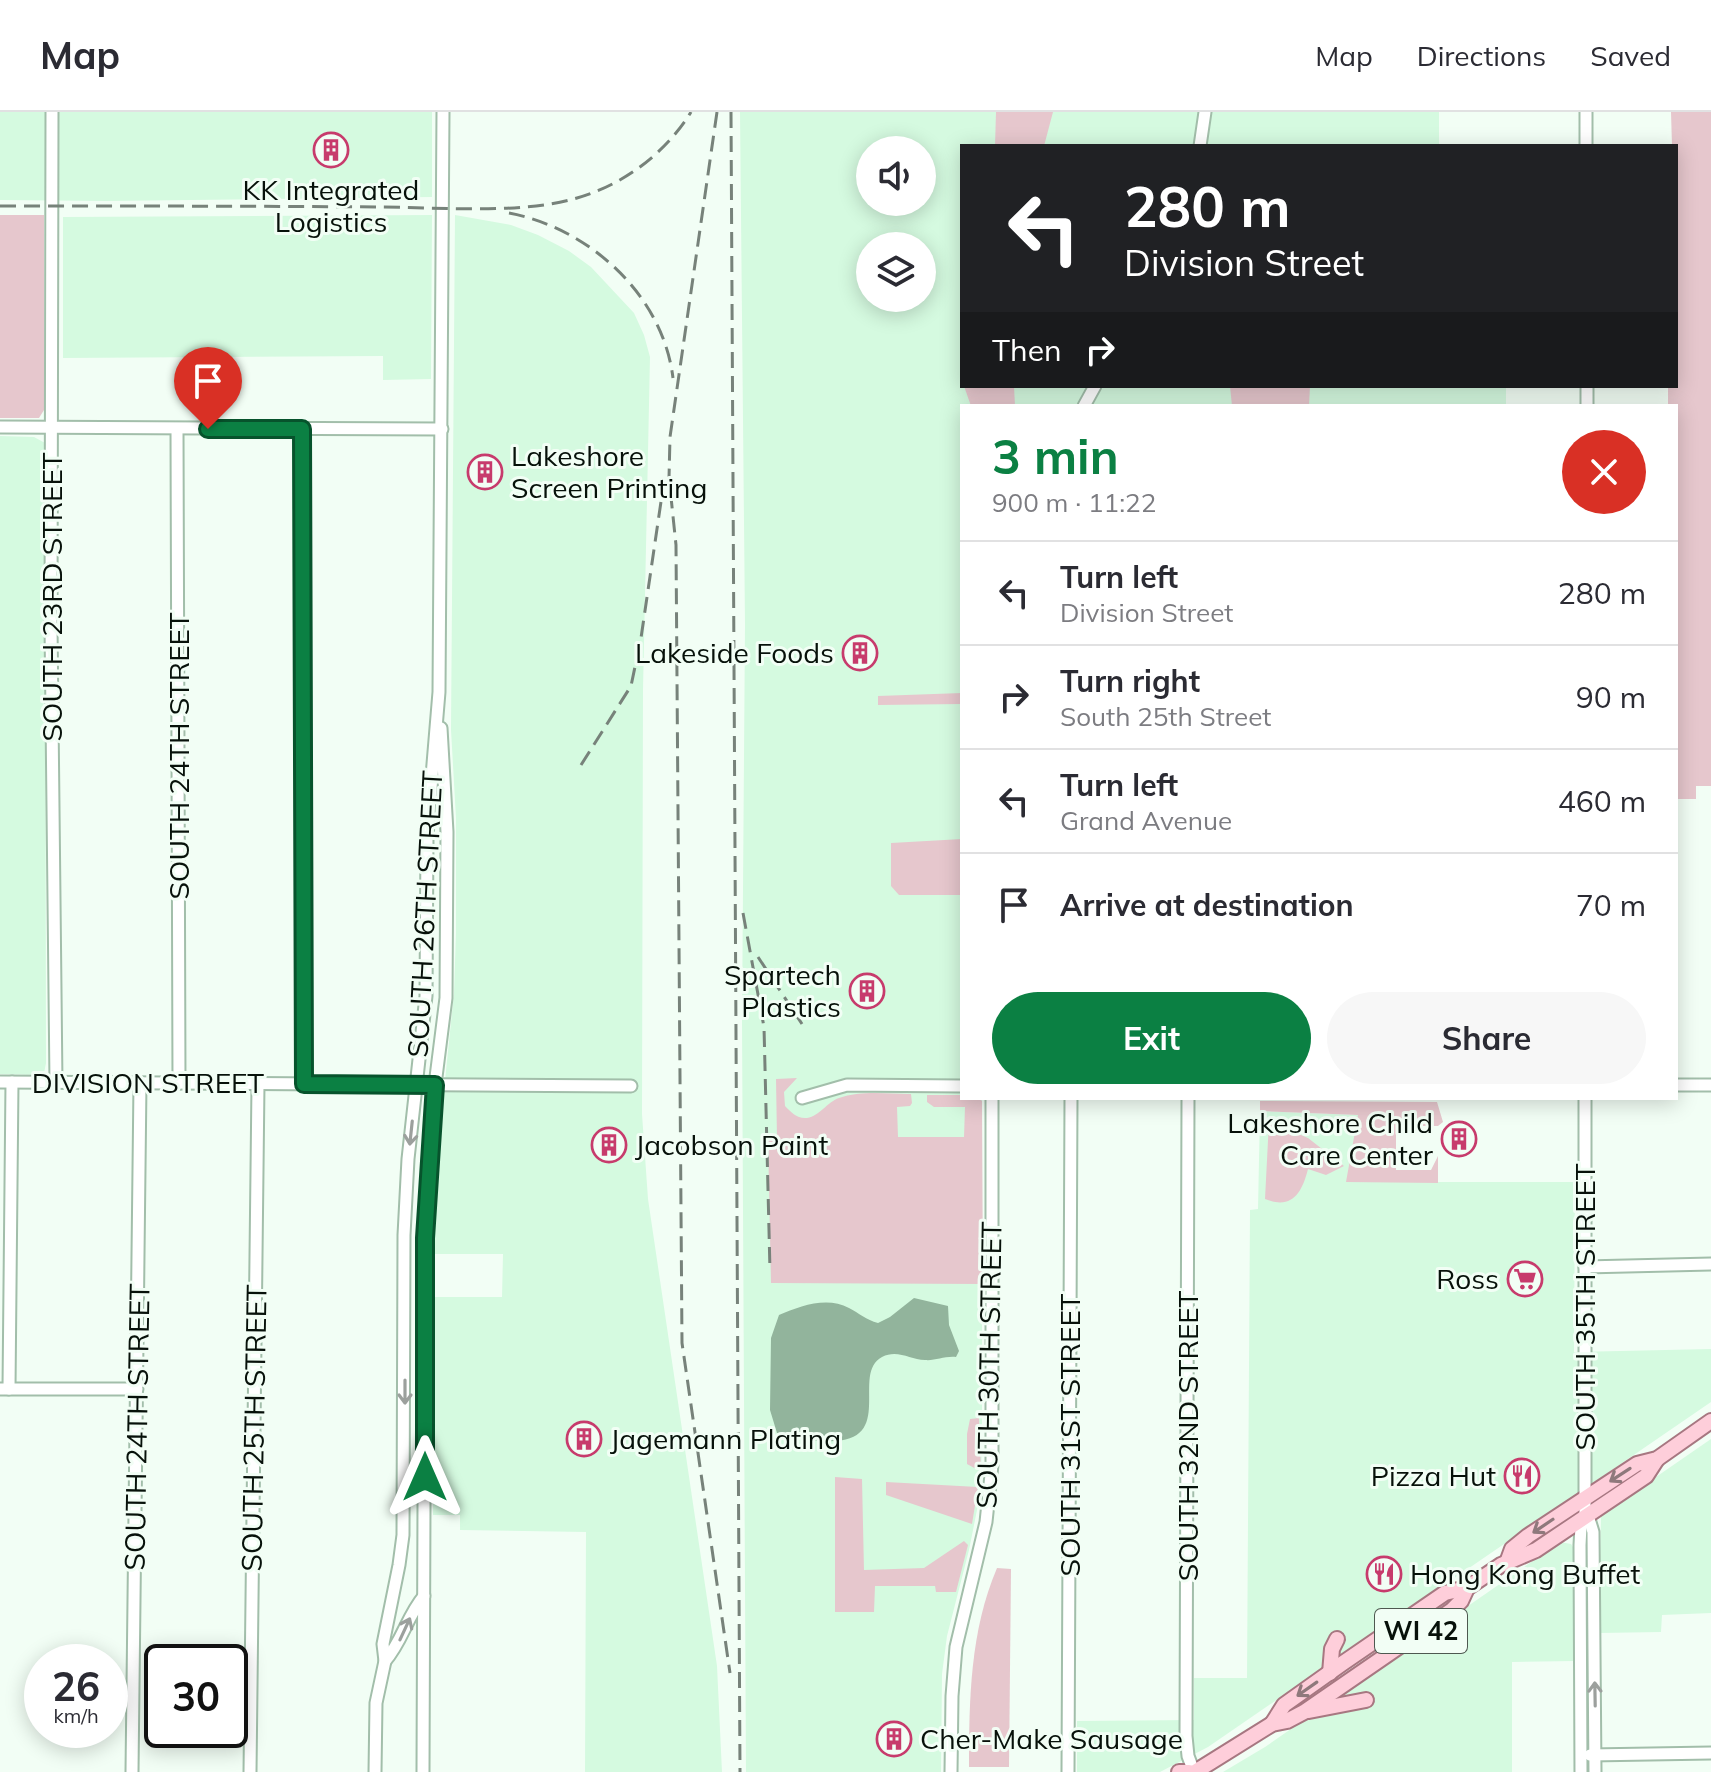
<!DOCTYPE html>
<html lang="en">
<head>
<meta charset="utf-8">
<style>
	:root { --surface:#fff; --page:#f7f7f7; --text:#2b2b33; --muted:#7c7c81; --line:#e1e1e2; --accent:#0b8043 }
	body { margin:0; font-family:Mulish,sans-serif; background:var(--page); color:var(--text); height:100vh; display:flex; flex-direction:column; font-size:30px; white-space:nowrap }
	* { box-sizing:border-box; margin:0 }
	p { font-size:26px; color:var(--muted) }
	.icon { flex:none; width:44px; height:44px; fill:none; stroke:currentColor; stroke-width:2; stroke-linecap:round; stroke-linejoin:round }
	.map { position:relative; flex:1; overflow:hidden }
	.sheet { position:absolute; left:960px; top:292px; width:718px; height:696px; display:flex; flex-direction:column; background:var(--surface); border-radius:0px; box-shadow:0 4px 20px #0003 }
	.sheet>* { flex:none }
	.hud { position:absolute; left:960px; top:32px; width:718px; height:244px; border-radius:0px; box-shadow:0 4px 20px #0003; background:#202124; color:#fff; overflow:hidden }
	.controls { position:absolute; left:856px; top:24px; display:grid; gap:16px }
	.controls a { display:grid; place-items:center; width:80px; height:80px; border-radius:50%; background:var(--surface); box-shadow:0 4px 20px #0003; font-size:40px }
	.speed { position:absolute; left:24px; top:1532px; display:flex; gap:16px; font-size:40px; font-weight:700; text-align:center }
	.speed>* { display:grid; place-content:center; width:104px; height:104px; border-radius:50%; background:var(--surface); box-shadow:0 4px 20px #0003; line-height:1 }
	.speed small { font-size:20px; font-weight:400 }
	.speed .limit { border:4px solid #111; border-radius:12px; background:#fff; color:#111 }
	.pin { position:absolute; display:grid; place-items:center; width:68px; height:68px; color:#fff; margin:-82px -34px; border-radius:50% 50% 50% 0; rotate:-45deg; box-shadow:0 0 8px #0007 }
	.pin .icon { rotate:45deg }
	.me { position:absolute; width:88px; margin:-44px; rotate:0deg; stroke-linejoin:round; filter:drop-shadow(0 0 6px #0008) }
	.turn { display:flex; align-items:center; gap:28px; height:168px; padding:0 32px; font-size:36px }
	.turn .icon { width:104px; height:104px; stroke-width:2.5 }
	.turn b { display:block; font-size:56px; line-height:68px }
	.then { display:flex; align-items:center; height:76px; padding:0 32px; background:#0003; gap:16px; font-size:30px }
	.round { display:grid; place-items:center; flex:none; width:84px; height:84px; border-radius:42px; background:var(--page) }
	.summary { display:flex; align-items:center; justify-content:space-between; height:136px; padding:0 32px }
	h1 { font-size:48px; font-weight:700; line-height:60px; color:var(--accent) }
	.action { display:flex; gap:16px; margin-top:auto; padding:16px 32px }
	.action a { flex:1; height:92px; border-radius:48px; background:var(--accent); color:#fff; font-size:32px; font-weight:700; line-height:92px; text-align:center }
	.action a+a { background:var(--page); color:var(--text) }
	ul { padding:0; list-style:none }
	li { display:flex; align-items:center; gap:24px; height:104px; padding:0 32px; border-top:2px solid var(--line) }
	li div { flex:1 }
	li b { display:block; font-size:30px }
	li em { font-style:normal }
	header { display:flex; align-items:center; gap:48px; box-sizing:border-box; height:112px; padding:0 40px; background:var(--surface); border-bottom:2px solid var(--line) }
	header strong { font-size:38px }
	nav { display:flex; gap:44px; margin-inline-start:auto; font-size:28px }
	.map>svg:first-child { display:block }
	.built { fill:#d5fae0; fill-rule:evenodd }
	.green { fill:#e6c7cd }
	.water { fill:#92b49c }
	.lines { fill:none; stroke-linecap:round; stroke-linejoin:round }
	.minor-casing { stroke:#a2beaa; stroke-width:15 }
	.major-casing { stroke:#a77781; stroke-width:18 }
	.minor { stroke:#fff; stroke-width:11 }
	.major { stroke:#feceda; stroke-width:14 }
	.rail { stroke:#77827a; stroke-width:3; stroke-dasharray:16 8; stroke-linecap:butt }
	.oneway { stroke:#9ca09d }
	.oneway2 { stroke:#8f797c }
	.route-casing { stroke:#07532c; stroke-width:20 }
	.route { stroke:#0b8043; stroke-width:14 }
	.labels { text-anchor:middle; stroke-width:6; stroke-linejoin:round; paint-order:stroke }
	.shield { fill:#f2fef5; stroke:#4e5850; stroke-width:2 }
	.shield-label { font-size:26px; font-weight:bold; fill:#07110a }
	.poi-label { font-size:28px; fill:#07110a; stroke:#f2fef5; text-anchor:start }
	.street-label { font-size:28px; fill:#07110a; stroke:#f2fef5 }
</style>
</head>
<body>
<header>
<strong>Map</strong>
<nav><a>Map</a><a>Directions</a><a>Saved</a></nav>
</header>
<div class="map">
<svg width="1711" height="1660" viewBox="0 0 1711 1660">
	<rect width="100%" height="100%" fill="#f2fef5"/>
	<g class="built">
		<path d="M0,0H432V85L106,89L0,88Z"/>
		<path d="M740,0H1439V34H962V274H1506V294H962V986H982V1336L980,1383L969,1438L947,1524L942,1562L941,1660H746L742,910L745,513ZM870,38H922V90H870ZM870,134H922V186H870Z"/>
		<path d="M432,103L431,267L383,268V244L63,246V105Z"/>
		<path d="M455,103L511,113L538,123L569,139L591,155L634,201L644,223L650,245L643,578L642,1002L648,1087L717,1554L722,1660H585L586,1420L460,1418V1403H433L432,1185H502L503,1142H433L434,1075L454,881L456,821V706L451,618Z"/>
		<path d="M0,324L34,325L45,331L46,951L44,961L39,963L0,962Z"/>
		<path d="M1260,999L1359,1003L1347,1070H1575L1574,1240L1711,1237V1290L1208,1635L1160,1660H1077V1609L1194,1608V1566H1247L1250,1098L1258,1097Z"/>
		<path d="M1711,1327V1501L1662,1503L1661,1520L1599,1521L1601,1403Z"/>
		<path d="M1560,1430L1571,1432L1575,1438L1574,1549L1512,1550V1660H1223L1265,1635Z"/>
	</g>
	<g class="green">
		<path d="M996,0H1053L1044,34H995Z"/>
		<path d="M1671,0H1711V674H1696V687H1676V294H1668V274H1676V34H1672Z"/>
		<path d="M0,103H44V298L39,306H0Z"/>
		<path d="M964,274H1014L1015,294H971Z"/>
		<path d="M1230,274H1310L1309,294H1232Z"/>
		<path d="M962,581V592L878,593V584Z"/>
		<path d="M962,727V783H899L891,774V731Z"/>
		<path d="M797,966L784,980L785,994C791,1000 797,1007 807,1006C820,1004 827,990 839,986C861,978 889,982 911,982L912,991L910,994L897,995L898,1025H964L965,995H934L927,990V983H962V986H978L982,989L983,1172L771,1171L768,1027H777L776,967Z"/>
		<path d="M1260,989L1437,990L1443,1010L1438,1014H1396V1058H1431L1438,1044V1071L1346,1070L1358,1003L1260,999Z"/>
		<path d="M1269,1009L1308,1026L1344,1054L1326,1063L1308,1057C1302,1081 1292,1098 1265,1087Z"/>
		<path d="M979,1306L981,1357L978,1358L967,1352V1322L970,1307Z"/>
		<path d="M835,1365L862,1367L864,1458L924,1456L964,1429L968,1433L956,1480H936L935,1474H875L874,1500H835Z"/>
		<path d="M886,1370L978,1375L972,1412L886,1383Z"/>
		<path d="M997,1456L1011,1457L1009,1655H969C969,1588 970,1519 997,1456Z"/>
	</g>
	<path class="water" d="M914,1186L948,1194L949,1213L959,1239L956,1245C944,1244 935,1249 925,1248C910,1248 898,1237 882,1245C844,1265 918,1357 777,1321L770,1298L771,1226L779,1203C800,1194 827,1184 849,1196C859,1201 866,1208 878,1211L890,1205Z"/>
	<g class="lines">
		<g class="minor-casing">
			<g id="minor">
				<path d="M52,0L51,513L56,971"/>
				<path d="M1586,0V34"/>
				<path d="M1200,34L1205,0"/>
				<path d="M1084,294L1095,274"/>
				<path d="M1587,294V274"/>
				<path d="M0,315L442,317"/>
				<path d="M177,317L179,971"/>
				<path d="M302,317L304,972"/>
				<path d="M0,970L631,974"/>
				<path d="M1676,973H1711"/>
				<path d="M802,986L847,973L962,974"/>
				<path d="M1188,986L1186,1624L1188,1644L1194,1660"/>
				<path d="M1585,1155L1711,1152"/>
				<path d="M0,1277H137"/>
				<path d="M9,1277L12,970"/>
				<path d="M1585,1404L1589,1407L1593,1420L1595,1660"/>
				<path d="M385,1549C402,1530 407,1504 424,1484"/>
				<path d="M1590,1643L1711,1641"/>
				<path d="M132,1660L140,971"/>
				<path d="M250,1660L258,972"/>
				<path d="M375,1660L376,1591L385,1549L383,1532L399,1453L403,1423L404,1123L408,1047L426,884L427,724L439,580L443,0"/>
				<path d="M423,1660L425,1126L435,973L446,886L447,720L441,616"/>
				<path d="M951,1660L952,1584L956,1535L986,1410L992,1353V986"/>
				<path d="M1068,1660L1071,986"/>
				<path d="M1581,1660L1580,1433L1581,1414L1585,1404V986"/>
			</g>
		</g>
		<g class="major-casing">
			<g id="major">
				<path d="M1508,1448L1512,1437L1528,1424L1637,1352L1657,1347L1711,1309"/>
				<path d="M1330,1561L1332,1537L1337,1527"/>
				<path d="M1309,1599L1366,1588"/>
				<path d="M1272,1612L1284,1593L1343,1551L1445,1481L1467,1476"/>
				<path d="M1179,1660H1189"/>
				<path d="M1195,1660L1272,1612L1287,1609L1304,1600L1452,1498L1461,1489L1467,1476L1501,1453L1536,1438L1646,1364L1657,1347"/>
			</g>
		</g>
		<use href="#minor" class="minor"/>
		<use href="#major" class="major"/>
		<g class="rail">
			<path d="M717,0L670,325L669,366L676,433L682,1231L730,1561"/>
			<path d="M731,0L740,1660"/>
			<path d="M0,94C126,94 252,94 377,95C439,95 519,103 577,86C623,73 666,41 691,0"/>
			<path d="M509,101C589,116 663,183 673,266"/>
			<path d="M581,653L631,574L641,526L663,376"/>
			<path d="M743,801L764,915L770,1159"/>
			<path d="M758,845L802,912"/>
		</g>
	</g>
	<defs><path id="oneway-shaft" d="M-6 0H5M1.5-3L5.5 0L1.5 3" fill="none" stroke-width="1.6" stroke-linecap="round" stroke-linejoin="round" transform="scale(2)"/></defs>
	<g class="oneway">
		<use href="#oneway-shaft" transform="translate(411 1021) rotate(96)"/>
		<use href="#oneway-shaft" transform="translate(405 1280) rotate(90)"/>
		<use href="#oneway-shaft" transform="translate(405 1517) rotate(-65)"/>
		<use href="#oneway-shaft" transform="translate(1595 1582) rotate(-91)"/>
	</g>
	<g class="oneway2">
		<use href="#oneway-shaft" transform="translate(1620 1363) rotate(147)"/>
		<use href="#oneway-shaft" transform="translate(1543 1414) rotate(146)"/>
		<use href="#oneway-shaft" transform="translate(1307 1577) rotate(145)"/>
	</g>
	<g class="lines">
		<g class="route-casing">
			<path id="route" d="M208,317H302L304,972L435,973L425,1126V1365"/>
		</g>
		<use href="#route" class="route"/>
	</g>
	<defs>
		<g id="building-ring" transform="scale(1.8)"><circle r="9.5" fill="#f2fef5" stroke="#c73b6c" stroke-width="1.5"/><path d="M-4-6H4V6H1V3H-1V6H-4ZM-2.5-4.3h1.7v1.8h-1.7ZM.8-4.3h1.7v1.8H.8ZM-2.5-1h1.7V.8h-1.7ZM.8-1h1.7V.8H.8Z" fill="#c73b6c"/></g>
		<g id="supermarket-ring" transform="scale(1.8)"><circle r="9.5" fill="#f2fef5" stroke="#c73b6c" stroke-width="1.5"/><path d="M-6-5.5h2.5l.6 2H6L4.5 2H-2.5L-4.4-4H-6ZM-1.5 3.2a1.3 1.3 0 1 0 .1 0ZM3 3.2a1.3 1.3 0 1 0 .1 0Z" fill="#c73b6c"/></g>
		<g id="restaurant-ring" transform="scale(1.8)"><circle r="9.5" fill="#f2fef5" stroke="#c73b6c" stroke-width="1.5"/><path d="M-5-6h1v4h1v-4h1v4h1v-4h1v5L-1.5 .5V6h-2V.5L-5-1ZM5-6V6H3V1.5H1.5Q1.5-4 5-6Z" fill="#c73b6c"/></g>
	</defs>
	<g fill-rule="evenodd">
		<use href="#building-ring" x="331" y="38"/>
		<use href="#building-ring" x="485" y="360"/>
		<use href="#building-ring" x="860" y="541"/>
		<use href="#building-ring" x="867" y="879"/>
		<use href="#building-ring" x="1459" y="1027"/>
		<use href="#building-ring" x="609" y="1033"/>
		<use href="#supermarket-ring" x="1525" y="1167"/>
		<use href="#building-ring" x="584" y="1327"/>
		<use href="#restaurant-ring" x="1522" y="1364"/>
		<use href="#restaurant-ring" x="1384" y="1462"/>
		<use href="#building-ring" x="894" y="1627"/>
	</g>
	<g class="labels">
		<rect class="shield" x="1375" y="1497" width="92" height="44" rx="6"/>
		<g class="shield-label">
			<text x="1421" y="1528">WI 42</text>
		</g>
		<g class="poi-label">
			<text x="331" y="88" text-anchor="middle">KK Integrated<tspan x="331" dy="32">Logistics</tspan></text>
			<text x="511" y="354">Lakeshore<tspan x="511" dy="32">Screen Printing</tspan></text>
			<text x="834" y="551" text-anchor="end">Lakeside Foods</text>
			<text x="841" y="873" text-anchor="end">Spartech<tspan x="841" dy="32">Plastics</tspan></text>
			<text x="1433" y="1021" text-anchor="end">Lakeshore Child<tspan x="1433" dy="32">Care Center</tspan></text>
			<text x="635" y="1043">Jacobson Paint</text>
			<text x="1499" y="1177" text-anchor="end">Ross</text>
			<text x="610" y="1337">Jagemann Plating</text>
			<text x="1496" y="1374" text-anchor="end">Pizza Hut</text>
			<text x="1410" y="1472">Hong Kong Buffet</text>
			<text x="920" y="1637">Cher-Make Sausage</text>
		</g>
		<g class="street-label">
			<text transform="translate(52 485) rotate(-90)" y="10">SOUTH 23RD STREET</text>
			<text transform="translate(179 644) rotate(-90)" y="10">SOUTH 24TH STREET</text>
			<text transform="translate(425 802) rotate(-87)" y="10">SOUTH 26TH STREET</text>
			<text x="148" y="981">DIVISION STREET</text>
			<text transform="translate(1585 1195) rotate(-90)" y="10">SOUTH 35TH STREET</text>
			<text transform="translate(989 1253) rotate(-89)" y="10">SOUTH 30TH STREET</text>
			<text transform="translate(137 1315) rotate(-89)" y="10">SOUTH 24TH STREET</text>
			<text transform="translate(254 1316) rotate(-89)" y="10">SOUTH 25TH STREET</text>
			<text transform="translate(1070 1323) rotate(-90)" y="10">SOUTH 31ST STREET</text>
			<text transform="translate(1188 1324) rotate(-90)" y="10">SOUTH 32ND STREET</text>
		</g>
	</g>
</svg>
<div class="controls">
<a><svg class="icon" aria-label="sound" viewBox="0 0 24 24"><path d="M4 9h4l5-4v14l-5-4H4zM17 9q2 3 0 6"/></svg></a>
<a><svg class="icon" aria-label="layers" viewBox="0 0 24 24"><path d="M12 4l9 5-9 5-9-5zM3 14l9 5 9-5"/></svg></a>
</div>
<div class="speed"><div>26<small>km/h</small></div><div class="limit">30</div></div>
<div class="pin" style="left:208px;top:317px;background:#d93025"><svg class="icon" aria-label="arrive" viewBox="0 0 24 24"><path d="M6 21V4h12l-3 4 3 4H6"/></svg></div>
<svg class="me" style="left:425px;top:1365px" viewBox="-20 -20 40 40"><path d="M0-17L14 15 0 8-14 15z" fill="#0b8043" stroke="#fff" stroke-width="4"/></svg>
<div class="hud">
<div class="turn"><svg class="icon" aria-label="left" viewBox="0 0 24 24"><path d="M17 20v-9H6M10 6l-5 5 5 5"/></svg><div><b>280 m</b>Division Street</div></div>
<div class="then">Then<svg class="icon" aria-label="right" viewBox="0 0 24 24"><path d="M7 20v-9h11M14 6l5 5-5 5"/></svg></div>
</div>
<section class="sheet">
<div class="summary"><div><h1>3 min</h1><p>900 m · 11:22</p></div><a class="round" style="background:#d93025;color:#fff"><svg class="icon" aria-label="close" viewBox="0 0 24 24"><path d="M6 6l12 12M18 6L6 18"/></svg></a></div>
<ul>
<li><svg class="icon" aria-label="left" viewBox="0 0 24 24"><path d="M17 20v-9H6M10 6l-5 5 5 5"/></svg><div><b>Turn left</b><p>Division Street</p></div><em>280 m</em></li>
<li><svg class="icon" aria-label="right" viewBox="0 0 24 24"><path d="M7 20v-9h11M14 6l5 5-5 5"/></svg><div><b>Turn right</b><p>South 25th Street</p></div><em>90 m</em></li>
<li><svg class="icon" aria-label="left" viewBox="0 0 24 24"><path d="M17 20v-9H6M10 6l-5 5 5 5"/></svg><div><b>Turn left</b><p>Grand Avenue</p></div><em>460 m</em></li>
<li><svg class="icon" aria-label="arrive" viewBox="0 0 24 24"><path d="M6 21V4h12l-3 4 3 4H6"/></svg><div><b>Arrive at destination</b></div><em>70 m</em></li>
</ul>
<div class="action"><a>Exit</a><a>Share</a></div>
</section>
</div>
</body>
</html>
